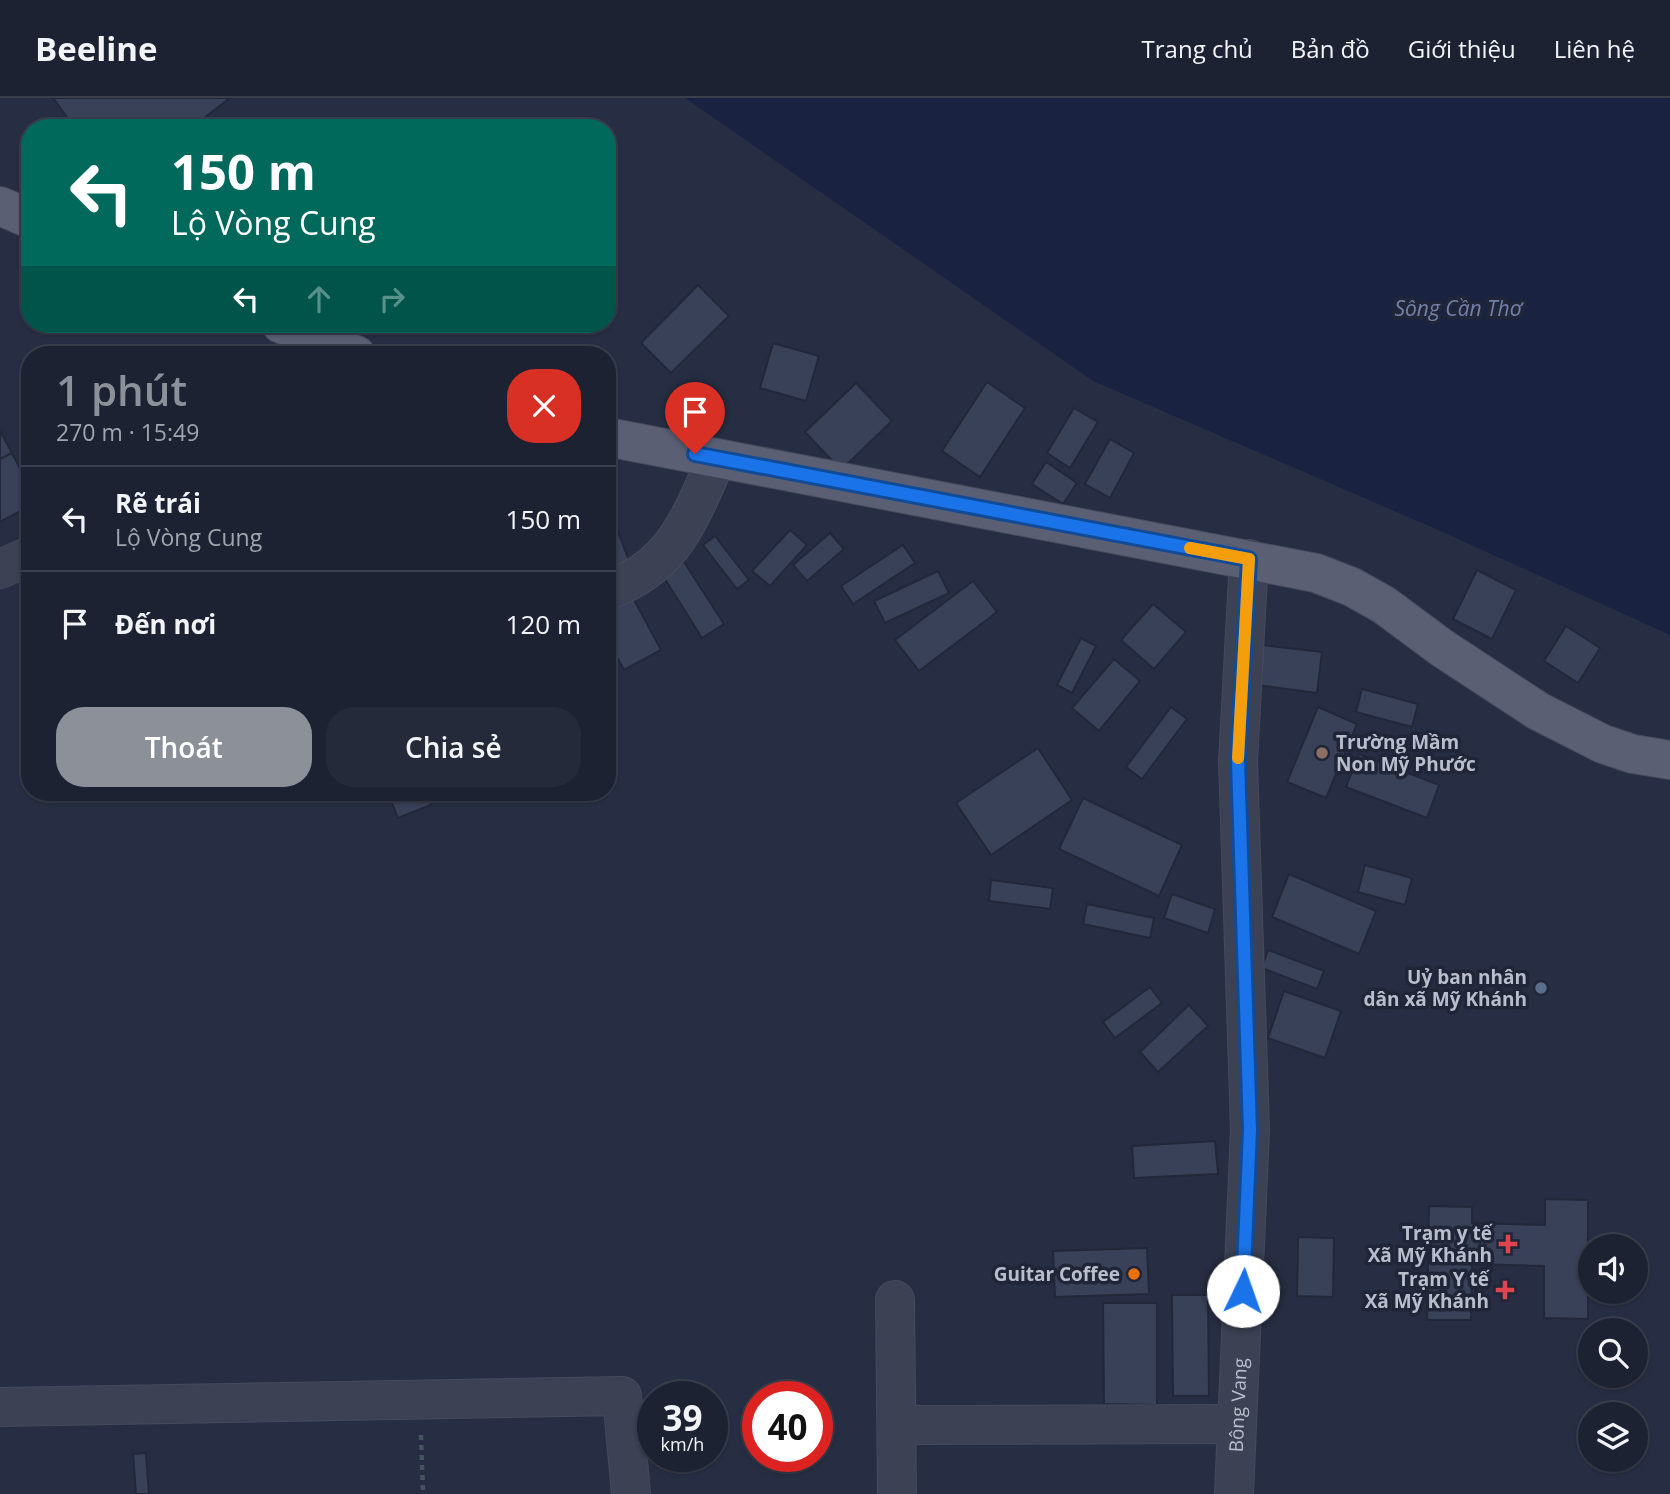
<!DOCTYPE html>
<html lang="vi">
<head>
<meta charset="utf-8">
<style>
	:root { --surface:#1d2232; --page:#252a3a; --text:#f1f3f6; --muted:#a0a4ac; --line:#3b3f4d; --accent:#8c9099 }
	body { margin:0; font-family:"Open Sans",sans-serif; background:var(--page); color:var(--text); height:100vh; display:flex; flex-direction:column; font-size:26px; white-space:nowrap }
	* { box-sizing:border-box; margin:0 }
	p { font-size:23px; color:var(--muted) }
	.icon { flex:none; width:38px; height:38px; fill:none; stroke:currentColor; stroke-width:2; stroke-linecap:round; stroke-linejoin:round }
	.map { position:relative; flex:1; overflow:hidden }
	.panel { position:absolute; left:21px; top:248px; width:595px; height:455px; display:flex; flex-direction:column; background:var(--surface); border-radius:28px; box-shadow:0 2px 5px #0004,0 0 0 2px var(--line) }
	.panel>* { flex:none }
	.banner { position:absolute; left:21px; top:21px; width:595px; height:214px; border-radius:28px; box-shadow:0 2px 5px #0004,0 0 0 2px var(--line); background:#00695c; color:#fff; overflow:hidden }
	.fabs { position:absolute; left:1578px; top:1136px; display:grid; gap:14px }
	.fabs a { display:grid; place-items:center; width:70px; height:70px; border-radius:50%; background:var(--surface); box-shadow:0 2px 5px #0004,0 0 0 2px var(--line); font-size:35px }
	.speed { position:absolute; left:637px; top:1283px; display:flex; gap:14px; font-size:35px; font-weight:700; text-align:center }
	.speed>* { display:grid; place-content:center; width:91px; height:91px; border-radius:50%; background:var(--surface); box-shadow:0 2px 5px #0004,0 0 0 2px var(--line); line-height:1 }
	.speed small { font-size:18px; font-weight:400 }
	.speed .limit { border:10px solid #d22; background:#fff; color:#111 }
	.pin { position:absolute; display:grid; place-items:center; width:60px; height:60px; color:#fff; margin:-72px -30px; border-radius:50% 50% 50% 0; rotate:-45deg; box-shadow:0 0 7px #0007 }
	.pin .icon { rotate:45deg }
	.me { position:absolute; width:77px; margin:-38px; rotate:3deg; stroke-linejoin:round; filter:drop-shadow(0 0 5px #0008) }
	.turn { display:flex; align-items:center; gap:24px; height:147px; padding:0 35px; font-size:32px }
	.turn .icon { width:91px; height:91px; stroke-width:2.5 }
	.turn b { display:block; font-size:49px; line-height:60px }
	.lanes { display:flex; align-items:center; height:66px; padding:0 35px; background:#0003; justify-content:center; gap:35px; direction:ltr }
	.lanes .off { opacity:.35 }
	.round { display:grid; place-items:center; flex:none; width:74px; height:74px; border-radius:28px; background:var(--page) }
	.head { display:flex; align-items:center; justify-content:space-between; height:119px; padding:0 35px }
	h1 { font-size:42px; font-weight:600; line-height:52px; color:var(--accent) }
	.primary-button { display:flex; gap:14px; margin-top:auto; padding:14px 35px }
	.primary-button a { flex:1; height:80px; border-radius:28px; background:var(--accent); color:#fff; font-size:28px; font-weight:600; line-height:80px; text-align:center }
	.primary-button a+a { background:var(--page); color:var(--text) }
	ul { padding:0; list-style:none }
	li { display:flex; align-items:center; gap:21px; height:105px; padding:0 35px; border-top:2px solid var(--line) }
	li div { flex:1 }
	li b { display:block; font-size:26px }
	li em { font-style:normal }
	header { display:flex; align-items:center; gap:42px; box-sizing:border-box; height:98px; padding:0 35px; background:var(--surface); border-bottom:2px solid var(--line) }
	header strong { font-size:33px }
	nav { display:flex; gap:38px; margin-inline-start:auto; font-size:24px }
	.map>svg:first-child { display:block }
	.water { fill:#1a2242 }
	.building { fill:#394159; stroke:#22283a; stroke-width:2 }
	.lines { fill:none; stroke-linecap:round; stroke-linejoin:round }
	.minor-casing { stroke:#454a5c; stroke-width:40 }
	.major-casing { stroke:#454a5c; stroke-width:40 }
	.path { stroke:#43555c; stroke-width:4.5; stroke-dasharray:5 5; stroke-linecap:butt }
	.minor { stroke:#3c4153; stroke-width:38 }
	.major { stroke:#5a5f73; stroke-width:38 }
	.route-casing { stroke:#114b97; stroke-width:18 }
	.route { stroke:#1a73e8; stroke-width:12 }
	.slow { stroke:#f59e0b; stroke-width:12 }
	.education-dot { fill:#8d6e63; stroke:#202638; stroke-width:2.5 }
	.service-dot { fill:#5c6f8a; stroke:#202638; stroke-width:2.5 }
	.health-dot { fill:#e0444e; stroke:#202638; stroke-width:2.5 }
	.food-dot { fill:#e8710a; stroke:#202638; stroke-width:2.5 }
	.labels { text-anchor:middle; stroke-width:7; stroke-linejoin:round; paint-order:stroke }
	.poi-label { font-size:19px; font-weight:bold; fill:#b9bdcc; stroke:#202638; text-anchor:end }
	.street-label { font-size:19px; fill:#b9bdcc; stroke:#202638 }
	.water-label { font-size:21px; font-style:italic; fill:#7380ab; stroke:#202638 }
</style>
</head>
<body>
<header>
<strong>Beeline</strong>
<nav><a>Trang chủ</a><a>Bản đồ</a><a>Giới thiệu</a><a>Liên hệ</a></nav>
</header>
<div class="map">
<svg width="1670" height="1396" viewBox="0 0 1670 1396">
	<rect width="100%" height="100%" fill="#272e43"/>
	<path class="water" d="M685,0H1670V537L1436,431L1093,283Z"/>
	<g class="building">
		<path d="M53,0H230L191,30H75Z"/>
		<path d="M698,187L729,218L671,275L641,245Z"/>
		<path d="M773,245L819,258L806,303L760,290Z"/>
		<path d="M987,284L1025,310L980,379L942,353Z"/>
		<path d="M856,285L892,323L841,372L805,334Z"/>
		<path d="M1074,310L1098,324L1070,370L1047,355Z"/>
		<path d="M0,333L12,355L0,361Z"/>
		<path d="M1110,341L1134,355L1110,400L1085,386Z"/>
		<path d="M12,355L30,390V408L0,424V361Z"/>
		<path d="M1046,364L1077,385L1063,406L1032,386Z"/>
		<path d="M613,420L629,463L607,471V422Z"/>
		<path d="M790,432L807,447L770,488L752,473Z"/>
		<path d="M830,435L844,451L807,483L793,467Z"/>
		<path d="M715,438L749,482L737,491L703,447Z"/>
		<path d="M903,447L915,465L853,506L841,488Z"/>
		<path d="M684,464L724,526L702,540L663,478Z"/>
		<path d="M1477,472L1516,492L1492,541L1453,521Z"/>
		<path d="M938,473L949,495L885,525L874,503Z"/>
		<path d="M973,483L997,514L919,573L895,542Z"/>
		<path d="M632,498L661,552L624,572L607,541V511Z"/>
		<path d="M1153,506L1186,534L1154,571L1121,542Z"/>
		<path d="M1566,528L1600,550L1578,585L1544,563Z"/>
		<path d="M1081,540L1096,548L1072,595L1057,587Z"/>
		<path d="M1262,547L1322,554L1317,595L1257,587Z"/>
		<path d="M1114,561L1140,583L1099,633L1072,610Z"/>
		<path d="M1362,591L1418,606L1412,629L1356,614Z"/>
		<path d="M1171,609L1187,621L1142,681L1126,669Z"/>
		<path d="M1318,609L1357,626L1326,700L1287,684Z"/>
		<path d="M1038,650L1072,702L991,757L956,705Z"/>
		<path d="M1359,656L1439,687L1427,720L1346,689Z"/>
		<path d="M388,695H426L431,707L398,720Z"/>
		<path d="M1083,700L1182,747L1159,798L1059,751Z"/>
		<path d="M1365,767L1412,780L1405,807L1358,794Z"/>
		<path d="M1289,776L1376,813L1359,856L1272,819Z"/>
		<path d="M991,782L1053,790L1050,811L989,803Z"/>
		<path d="M1172,796L1215,811L1208,835L1164,820Z"/>
		<path d="M1087,806L1154,820L1150,840L1083,826Z"/>
		<path d="M1268,852L1324,873L1317,891L1262,870Z"/>
		<path d="M1150,889L1162,905L1115,940L1103,924Z"/>
		<path d="M1284,893L1341,913L1325,960L1268,940Z"/>
		<path d="M1189,907L1208,928L1158,974L1140,954Z"/>
		<path d="M1215,1043L1218,1076L1134,1080L1132,1048Z"/>
		<path d="M1545,1101L1588,1102V1221L1544,1220V1168L1472,1166L1471,1222H1427L1429,1108L1472,1109V1125L1545,1127Z"/>
		<path d="M1298,1139L1334,1140L1333,1199L1297,1198Z"/>
		<path d="M1147,1150L1149,1196L1055,1199L1053,1153Z"/>
		<path d="M1172,1197H1208L1209,1298H1173Z"/>
		<path d="M1103,1205H1157V1307L1104,1306Z"/>
		<path d="M146,1355L149,1396H136L133,1356Z"/>
	</g>
	<g class="lines">
		<g class="minor-casing">
			<g id="minor">
				<path d="M0,471L30,458"/>
				<path d="M607,493C676,467 689,421 717,360"/>
				<path d="M895,1202L897,1396"/>
				<path d="M0,1309L622,1298L631,1396"/>
				<path d="M897,1327L1237,1326"/>
				<path id="s1" d="M1234,1396L1250,1032L1238,663L1249,461"/>
			</g>
		</g>
		<g class="major-casing">
			<g id="major">
				<path d="M0,108L30,121"/>
				<path d="M281,226L356,257"/>
				<path d="M607,339L1316,475L1352,489L1384,507L1442,550L1538,613L1603,646L1633,656L1670,662"/>
			</g>
		</g>
		<path class="path" d="M421,1337L423,1396"/>
		<use href="#minor" class="minor"/>
		<use href="#major" class="major"/>
	</g>
	<g class="lines">
		<g class="route-casing">
			<path id="route" d="M695,356L1249,461L1238,663L1250,1032L1243,1193"/>
		</g>
		<use href="#route" class="route"/>
		<path class="slow" d="M1190,450L1249,461L1238,660"/>
	</g>
	<circle class="education-dot" cx="1322" cy="655" r="7"/>
	<circle class="service-dot" cx="1541" cy="890" r="7"/>
	<g class="health-dot">
		<path d="M1504.5 1135.5h7v7h7v7h-7v7h-7v-7h-7v-7h7z"/>
		<path d="M1501.5 1181.5h7v7h7v7h-7v7h-7v-7h-7v-7h7z"/>
	</g>
	<circle class="food-dot" cx="1134" cy="1176" r="7"/>
	<g class="labels">
		<g class="poi-label">
			<text x="1336" y="651" text-anchor="start">Trường Mầm<tspan x="1336" dy="22">Non Mỹ Phước</tspan></text>
			<text x="1527" y="886">Uỷ ban nhân<tspan x="1527" dy="22">dân xã Mỹ Khánh</tspan></text>
			<text x="1492" y="1142">Trạm y tế<tspan x="1492" dy="22">Xã Mỹ Khánh</tspan></text>
			<text x="1120" y="1183">Guitar Coffee</text>
			<text x="1489" y="1188">Trạm Y tế<tspan x="1489" dy="22">Xã Mỹ Khánh</tspan></text>
		</g>
		<g class="street-label">
			<text dy="7" stroke="none"><textPath href="#s1" startOffset="89">Bông Vang</textPath></text>
		</g>
		<g class="water-label">
			<text x="1458" y="218">Sông Cần Thơ</text>
		</g>
	</g>
</svg>
<div class="fabs">
<a><svg class="icon" aria-label="sound" viewBox="0 0 24 24"><path d="M4 9h4l5-4v14l-5-4H4zM17 9q2 3 0 6"/></svg></a>
<a><svg class="icon" aria-label="search" viewBox="0 0 24 24"><circle cx="10" cy="10" r="6"/><path d="M15 15l6 6"/></svg></a>
<a><svg class="icon" aria-label="layers" viewBox="0 0 24 24"><path d="M12 4l9 5-9 5-9-5zM3 14l9 5 9-5"/></svg></a>
</div>
<div class="speed"><div>39<small>km/h</small></div><div class="limit">40</div></div>
<div class="pin" style="left:695px;top:356px;background:#d93025"><svg class="icon" aria-label="arrive" viewBox="0 0 24 24"><path d="M6 21V4h12l-3 4 3 4H6"/></svg></div>
<svg class="me" style="left:1243px;top:1193px" viewBox="-20 -20 40 40"><circle r="19" fill="#fff"/><path d="M0-13L10 11 0 6-10 11z" fill="#1a73e8"/></svg>
<div class="banner">
<div class="turn"><svg class="icon" aria-label="left" viewBox="0 0 24 24"><path d="M17 20v-9H6M10 6l-5 5 5 5"/></svg><div><b>150 m</b>Lộ Vòng Cung</div></div>
<div class="lanes"><svg class="icon" aria-label="left" viewBox="0 0 24 24"><path d="M17 20v-9H6M10 6l-5 5 5 5"/></svg><svg class="icon off" aria-label="ahead" viewBox="0 0 24 24"><path d="M12 20V5M6 11l6-6 6 6"/></svg><svg class="icon off" aria-label="right" viewBox="0 0 24 24"><path d="M7 20v-9h11M14 6l5 5-5 5"/></svg></div>
</div>
<section class="panel">
<div class="head"><div><h1>1 phút</h1><p>270 m · 15:49</p></div><a class="round" style="background:#d93025;color:#fff"><svg class="icon" aria-label="close" viewBox="0 0 24 24"><path d="M6 6l12 12M18 6L6 18"/></svg></a></div>
<ul>
<li><svg class="icon" aria-label="left" viewBox="0 0 24 24"><path d="M17 20v-9H6M10 6l-5 5 5 5"/></svg><div><b>Rẽ trái</b><p>Lộ Vòng Cung</p></div><em>150 m</em></li>
<li><svg class="icon" aria-label="arrive" viewBox="0 0 24 24"><path d="M6 21V4h12l-3 4 3 4H6"/></svg><div><b>Đến nơi</b></div><em>120 m</em></li>
</ul>
<div class="primary-button"><a>Thoát</a><a>Chia sẻ</a></div>
</section>
</div>
</body>
</html>
